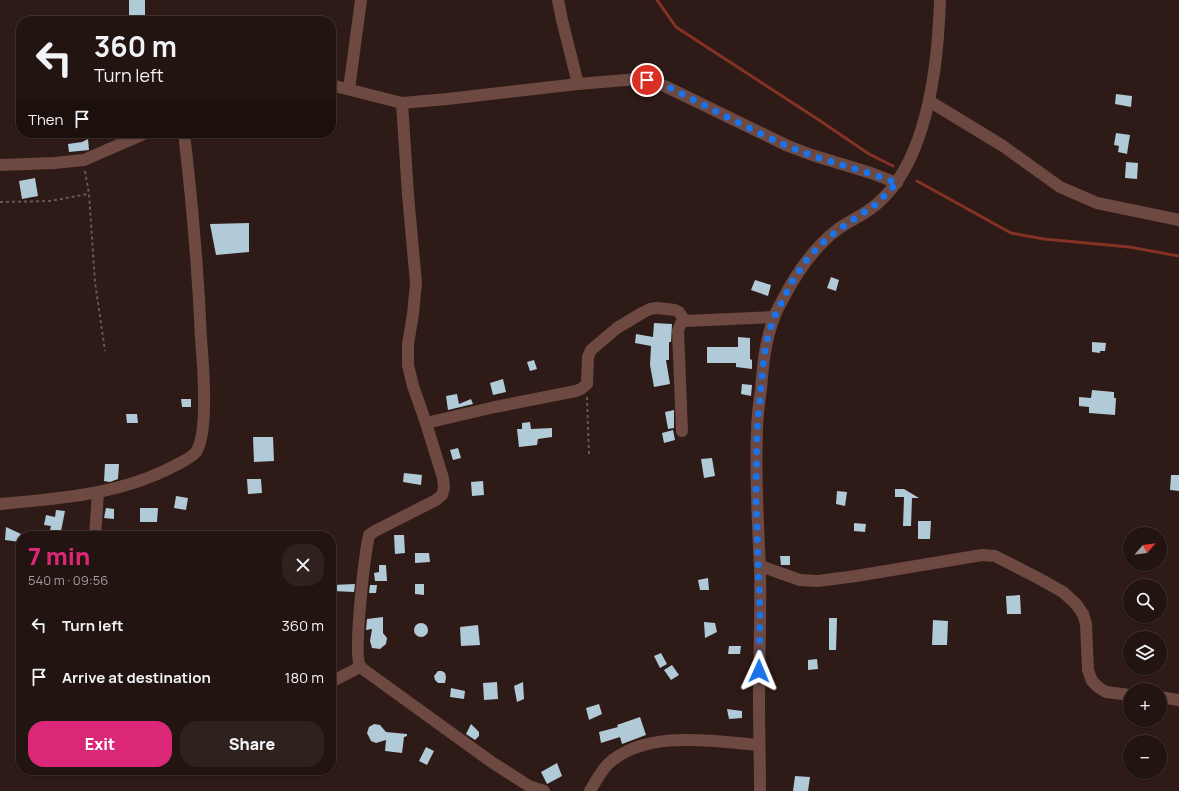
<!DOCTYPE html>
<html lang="en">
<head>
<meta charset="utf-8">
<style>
	:root { --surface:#221410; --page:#2e211e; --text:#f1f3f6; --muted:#a29e9f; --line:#3f3330; --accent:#db2777 }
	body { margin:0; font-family:Manrope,sans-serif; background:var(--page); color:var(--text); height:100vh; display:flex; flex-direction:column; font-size:15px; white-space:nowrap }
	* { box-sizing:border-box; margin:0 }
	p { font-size:13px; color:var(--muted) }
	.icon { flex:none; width:22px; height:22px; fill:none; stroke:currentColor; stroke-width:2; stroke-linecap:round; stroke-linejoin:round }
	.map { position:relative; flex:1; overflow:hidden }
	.side { position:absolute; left:16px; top:531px; width:320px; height:244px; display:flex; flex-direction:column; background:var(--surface); border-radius:16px; box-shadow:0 1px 3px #0004,0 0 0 1px var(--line) }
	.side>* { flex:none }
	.banner { position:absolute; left:16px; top:16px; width:320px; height:122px; border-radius:16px; box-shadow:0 1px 3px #0004,0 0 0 1px var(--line); background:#221410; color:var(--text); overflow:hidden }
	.needle { width:26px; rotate:62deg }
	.buttons { position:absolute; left:1123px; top:527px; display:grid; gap:8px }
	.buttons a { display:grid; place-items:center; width:44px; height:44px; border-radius:50%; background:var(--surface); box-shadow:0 1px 3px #0004,0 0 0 1px var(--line); font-size:20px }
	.pin { position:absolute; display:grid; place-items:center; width:34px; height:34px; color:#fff; margin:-17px; border:2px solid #fff; border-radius:50%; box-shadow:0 1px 4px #0007 }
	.me { position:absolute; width:44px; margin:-22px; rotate:1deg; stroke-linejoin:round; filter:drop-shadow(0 0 3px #0008) }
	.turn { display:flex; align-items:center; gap:14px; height:84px; padding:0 12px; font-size:18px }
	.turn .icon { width:52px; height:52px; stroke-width:2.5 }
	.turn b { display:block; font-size:28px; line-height:34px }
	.then { display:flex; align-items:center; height:38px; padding:0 12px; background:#0003; gap:8px; font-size:15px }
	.round { display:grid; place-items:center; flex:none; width:42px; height:42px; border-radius:16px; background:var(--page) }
	.summary { display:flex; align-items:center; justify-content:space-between; height:68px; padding:0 12px }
	h1 { font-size:24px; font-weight:800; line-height:30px; color:var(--accent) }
	.primary-button { display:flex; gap:8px; margin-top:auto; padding:8px 12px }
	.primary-button a { flex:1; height:46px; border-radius:16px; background:var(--accent); color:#fff; font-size:16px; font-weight:800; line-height:46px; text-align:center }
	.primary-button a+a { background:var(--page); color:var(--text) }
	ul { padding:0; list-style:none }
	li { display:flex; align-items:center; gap:12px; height:52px; padding:0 12px }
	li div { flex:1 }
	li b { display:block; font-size:15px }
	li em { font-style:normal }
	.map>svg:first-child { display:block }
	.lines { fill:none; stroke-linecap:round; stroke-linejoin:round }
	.stream { stroke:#833224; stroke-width:3 }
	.building { fill:#b0cad7 }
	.path { stroke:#6a5854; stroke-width:2; stroke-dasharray:3 3; stroke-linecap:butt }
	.minor { stroke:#6d4942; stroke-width:12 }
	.route { stroke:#1a73e8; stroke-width:7; stroke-dasharray:0 12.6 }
</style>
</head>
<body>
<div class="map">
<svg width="1179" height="791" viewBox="0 0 1179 791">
	<rect width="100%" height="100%" fill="#2e1a16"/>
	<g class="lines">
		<g class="stream">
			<path d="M657,0L676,27L819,120L869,154L893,166"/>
			<path d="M917,181L1011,233L1044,239L1129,247L1179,256"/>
		</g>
	</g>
	<g class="building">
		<rect x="129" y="0" width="16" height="21"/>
		<path d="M1116,94L1132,96L1131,107L1115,104Z"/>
		<path d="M1116,133L1130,135L1127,154L1118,152L1119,146L1114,145Z"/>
		<path d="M88,139L89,150L69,152L68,144L82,142Z"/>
		<path d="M1126,162L1138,163L1137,179L1125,178Z"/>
		<path d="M35,178L38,196L22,199L19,181Z"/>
		<path d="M249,223V252L216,255L210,224Z"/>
		<path d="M831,277L839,280L836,291L827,288Z"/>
		<path d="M755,280L771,285L768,296L751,290Z"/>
		<path d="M654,323L672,324L671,342H669V360H666L670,384L654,387L650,365L651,346L635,343L636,334L653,337Z"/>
		<path d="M738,337L750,338V359L752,360V369L736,367V363H707V347H738Z"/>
		<path d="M1092,342L1106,343L1105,351H1100V353L1092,352Z"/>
		<path d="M534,360L537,369L530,371L527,362Z"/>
		<path d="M503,379L506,392L493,395L490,383Z"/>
		<path d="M742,384L752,385L751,396L741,394Z"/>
		<path d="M1092,390L1114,392V398H1116L1115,415L1089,413V407L1079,406V397L1091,398Z"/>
		<path d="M457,394L459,404L471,399L473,404L448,410L446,396Z"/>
		<path d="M181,399H191V407H182Z"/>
		<path d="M674,410V428L668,429L665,412Z"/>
		<path d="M126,414H137L138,423H127Z"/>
		<path d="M530,422L531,429L552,428V437L538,439L537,445L519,447L517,429H522V423Z"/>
		<path d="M673,430L675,440L664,443L662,433Z"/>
		<path d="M253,437H273L274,461L254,462Z"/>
		<path d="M458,448L461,458L453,460L450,450Z"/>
		<path d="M712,458L715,476L704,478L701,459Z"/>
		<path d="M105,464H119L118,479L110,482L104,481Z"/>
		<path d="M404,473L422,475L421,485L403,482Z"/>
		<path d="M1171,475H1179V491L1170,490Z"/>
		<path d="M247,479H261L262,493L248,494Z"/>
		<path d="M483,481L484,495L472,496L471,482Z"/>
		<path d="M895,489H904L919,498H912L911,526H903L904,497H895Z"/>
		<path d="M837,491L847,492L845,506L836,504Z"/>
		<path d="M176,496L188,498L186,510L174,508Z"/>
		<path d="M106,508L114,509V519L104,518Z"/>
		<path d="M140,508H158L157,522H140Z"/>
		<path d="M56,510L65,511L60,536L49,534L51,526L44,525L46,515L55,517Z"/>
		<path d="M918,521H931L930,539H918Z"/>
		<path d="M854,523L866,524L865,532L854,531Z"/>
		<path d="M6,527L21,534L20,542L5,540Z"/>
		<path d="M394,535H404L405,553L395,554Z"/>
		<path d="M415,553H429L430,562L415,563Z"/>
		<path d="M780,556H790V565H781Z"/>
		<path d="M379,565H386L387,581H375L374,573L379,572Z"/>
		<path d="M708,578L709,590H700L698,580Z"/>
		<path d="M355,584L354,592L332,591V585Z"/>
		<path d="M415,584H424V595L415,594Z"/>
		<path d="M370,585H377L376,593H369Z"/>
		<path d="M1020,595L1021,614H1007L1006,596Z"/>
		<path d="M383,617V633L387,638L386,644L380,649L372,648L370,641L372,629L366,630L367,619Z"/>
		<path d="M829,618H837L836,650H829Z"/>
		<path d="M933,620L948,621L947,645H932Z"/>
		<path d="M704,622L715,623L717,632L705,638Z"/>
		<circle cx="421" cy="630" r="7"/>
		<path d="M478,625L480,645L461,646L460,627Z"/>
		<path d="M729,646H741L740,654H728Z"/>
		<path d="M661,653L667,664L660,668L654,656Z"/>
		<path d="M817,659L818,669L808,670V660Z"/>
		<path d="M672,665L679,675L671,680L664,670Z"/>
		<path d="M438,671H442L445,673L446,677L445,683H438L435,680L434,676Z"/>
		<path d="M497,682L498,699L484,700L483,683Z"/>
		<path d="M523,682L524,699L517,702L514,686Z"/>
		<path d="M451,688L465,691L464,699L450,697Z"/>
		<path d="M599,704L602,714L589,720L586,708Z"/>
		<path d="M727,709L742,711V718L729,719Z"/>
		<path d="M640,717L646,735L622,744L620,737L601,743L599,732L618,727L617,725Z"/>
		<path d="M374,724L380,725L386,732L407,734V736L404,737L402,753L385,751L386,740L376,743L371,741L367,733L369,727Z"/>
		<path d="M471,724L479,732V736L475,740L466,734Z"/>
		<path d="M426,747L434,751L427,765L419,761Z"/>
		<path d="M557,763L562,776L547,784L541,772Z"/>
		<path d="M795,776L810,777L808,791H793Z"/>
	</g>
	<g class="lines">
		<g class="path">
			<path d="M85,171L89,194L95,282L105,351"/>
			<path d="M0,202L50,201L88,194"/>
			<path d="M587,397L589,456"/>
		</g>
		<g class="minor">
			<path d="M558,0L562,20L578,84"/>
			<path d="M331,85L402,103L447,99L578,84L638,79L656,82L677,92L788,146L812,155L871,173L897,183"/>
			<path d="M349,89L361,0"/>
			<path d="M929,101L1003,146L1060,187L1097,203L1179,220"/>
			<path d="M402,103L408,195L416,283L413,314L408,344V365L413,386L426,423L443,478L444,488L442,495L436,500L375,531L369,535C365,553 353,653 360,666C362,668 365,671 367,672L493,763L529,786L544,791"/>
			<path d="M0,165L54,163L84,160L146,133"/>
			<path d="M426,423L495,407L576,391L581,389L587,384L588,357L591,350L617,328L642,313L650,309L657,308L675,310L679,312L685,321"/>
			<path d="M682,431L678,331L681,323L685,321L774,317"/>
			<path d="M0,504C59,499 123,494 176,465C182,462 191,458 196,452C209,433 203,362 201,338C198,269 192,201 184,133"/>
			<path d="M95,536L98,492"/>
			<path d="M760,566L800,580L818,581L856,576L982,555L995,556L1038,578L1063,592L1076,604L1083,614L1086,624L1088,670L1092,681L1098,687L1106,692L1130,695"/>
			<path d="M331,682L360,667"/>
			<path d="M1160,697L1179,700"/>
			<path d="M590,791C595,782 600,773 607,765C644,729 713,741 759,745"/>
			<path d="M760,791C760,761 759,731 759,701C759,657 761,613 760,569C758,523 755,478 757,432C757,418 759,403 761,389C763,365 765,341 774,318C776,311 780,305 783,299C797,272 814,247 838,229C851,220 866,214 878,203C928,159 938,64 940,0"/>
		</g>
	</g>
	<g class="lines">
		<path class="route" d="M647,80C666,84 683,95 700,103C729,118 758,133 787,146C823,161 861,169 897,183L876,204L838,230L822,243L808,258L793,280L774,317L768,336L764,356L757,430L756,501L760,613L759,671"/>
	</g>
</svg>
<div class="buttons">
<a><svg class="needle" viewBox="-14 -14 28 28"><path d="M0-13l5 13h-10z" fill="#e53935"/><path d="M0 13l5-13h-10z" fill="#a29e9f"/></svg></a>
<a><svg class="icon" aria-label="search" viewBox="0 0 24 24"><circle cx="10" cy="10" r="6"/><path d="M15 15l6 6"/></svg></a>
<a><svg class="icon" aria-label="layers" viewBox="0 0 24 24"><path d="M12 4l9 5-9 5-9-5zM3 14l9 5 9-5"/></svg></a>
<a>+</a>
<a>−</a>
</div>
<div class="pin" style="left:647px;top:80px;background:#d93025"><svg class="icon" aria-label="arrive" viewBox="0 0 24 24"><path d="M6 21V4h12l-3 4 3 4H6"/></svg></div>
<svg class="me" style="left:759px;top:671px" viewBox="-20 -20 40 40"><path d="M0-17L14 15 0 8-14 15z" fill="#1a73e8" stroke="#fff" stroke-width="4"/></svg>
<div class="banner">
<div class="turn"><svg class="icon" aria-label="left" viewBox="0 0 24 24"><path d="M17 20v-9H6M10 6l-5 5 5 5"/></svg><div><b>360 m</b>Turn left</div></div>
<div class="then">Then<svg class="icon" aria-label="arrive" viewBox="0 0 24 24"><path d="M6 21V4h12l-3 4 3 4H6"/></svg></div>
</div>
<section class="side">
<div class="summary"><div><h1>7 min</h1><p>540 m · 09:56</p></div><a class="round"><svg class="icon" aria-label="close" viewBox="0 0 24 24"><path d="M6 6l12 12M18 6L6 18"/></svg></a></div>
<ul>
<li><svg class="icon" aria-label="left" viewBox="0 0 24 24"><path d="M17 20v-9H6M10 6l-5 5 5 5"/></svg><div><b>Turn left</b></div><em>360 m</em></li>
<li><svg class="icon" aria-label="arrive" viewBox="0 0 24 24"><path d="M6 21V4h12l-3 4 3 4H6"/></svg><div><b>Arrive at destination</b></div><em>180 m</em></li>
</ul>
<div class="primary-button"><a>Exit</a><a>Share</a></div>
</section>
</div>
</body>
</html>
